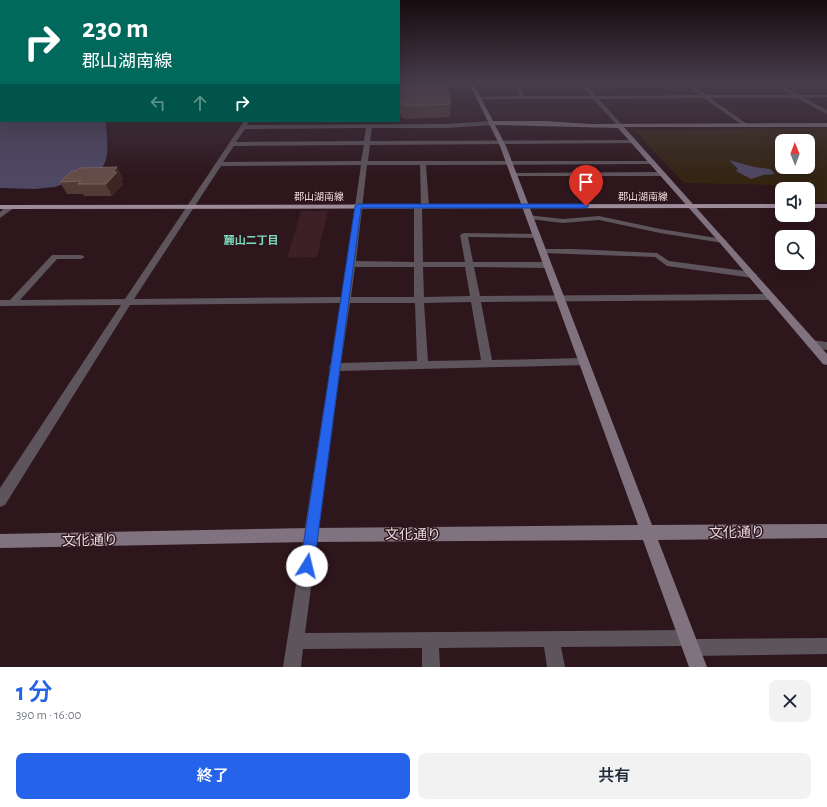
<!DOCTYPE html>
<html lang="ja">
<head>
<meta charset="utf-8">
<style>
	:root { --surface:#fff; --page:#f2f2f3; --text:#1f2937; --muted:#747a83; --accent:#2563eb }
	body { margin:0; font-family:"Alegreya Sans","Noto Sans JP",sans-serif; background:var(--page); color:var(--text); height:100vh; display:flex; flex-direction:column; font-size:15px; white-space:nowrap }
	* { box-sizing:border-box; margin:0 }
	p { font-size:13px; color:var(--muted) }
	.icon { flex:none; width:22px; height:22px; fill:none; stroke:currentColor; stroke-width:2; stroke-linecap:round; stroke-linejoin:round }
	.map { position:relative; height:667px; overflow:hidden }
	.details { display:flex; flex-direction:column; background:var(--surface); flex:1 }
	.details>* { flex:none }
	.guide { position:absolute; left:0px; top:0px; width:400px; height:122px; box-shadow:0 4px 16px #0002; background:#00695c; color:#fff; overflow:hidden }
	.needle { width:26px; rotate:359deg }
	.buttons { position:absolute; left:775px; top:134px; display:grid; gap:8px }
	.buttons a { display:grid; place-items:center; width:40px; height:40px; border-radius:8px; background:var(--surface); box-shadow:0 4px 16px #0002; font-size:20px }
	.pin { position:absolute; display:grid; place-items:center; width:34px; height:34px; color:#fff; margin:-41px -17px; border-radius:50% 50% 50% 0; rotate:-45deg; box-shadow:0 0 4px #0007 }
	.pin .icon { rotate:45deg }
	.me { position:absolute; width:44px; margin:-22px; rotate:9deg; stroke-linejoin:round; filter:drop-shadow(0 0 3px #0008) }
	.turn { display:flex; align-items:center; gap:14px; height:84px; padding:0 16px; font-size:18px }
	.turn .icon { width:52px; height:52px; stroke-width:2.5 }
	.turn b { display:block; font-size:28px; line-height:34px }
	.lanes { display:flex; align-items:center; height:38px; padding:0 16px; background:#0003; justify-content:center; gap:20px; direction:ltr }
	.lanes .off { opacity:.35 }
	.round { display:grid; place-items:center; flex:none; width:42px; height:42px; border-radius:8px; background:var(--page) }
	.head { display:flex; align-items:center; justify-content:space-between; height:68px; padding:0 16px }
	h1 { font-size:24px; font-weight:600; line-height:30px; color:var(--accent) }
	.button { display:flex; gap:8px; margin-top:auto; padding:8px 16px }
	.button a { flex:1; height:46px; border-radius:8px; background:var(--accent); color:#fff; font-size:16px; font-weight:600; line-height:46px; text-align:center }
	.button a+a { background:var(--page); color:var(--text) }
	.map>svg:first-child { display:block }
	.built { fill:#3d1f27 }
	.green { fill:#342513; fill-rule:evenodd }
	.water { fill:#4f4865 }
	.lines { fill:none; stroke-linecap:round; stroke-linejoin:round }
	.street { fill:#5d545c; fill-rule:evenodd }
	.secondary { fill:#817280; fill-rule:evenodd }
	.primary { fill:#9d8a9b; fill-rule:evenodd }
	.wall { fill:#533b35 }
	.shaded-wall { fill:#3d2523 }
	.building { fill:#644c47; stroke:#79625f }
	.route { fill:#2563eb; stroke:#184099 }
	.labels { text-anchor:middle; stroke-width:3; stroke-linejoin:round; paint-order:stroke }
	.far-street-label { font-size:10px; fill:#ebdade; stroke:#2d161c }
	.far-neighbourhood-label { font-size:11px; font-weight:bold; fill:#7cdabb; stroke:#2d161c }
	.near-street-label { font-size:14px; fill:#ebdade; stroke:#2d161c }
</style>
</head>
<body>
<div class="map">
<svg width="827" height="667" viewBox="0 0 827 667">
	<rect width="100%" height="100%" fill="#2d161c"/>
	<path class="built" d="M301,211H328L317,257L287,258Z"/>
	<path class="green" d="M827,128V202H808V189H782V191L774,185L684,183L634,130ZM782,141H808V167H782Z"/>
	<g class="water">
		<path d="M0,87L1,121H106C106,137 112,160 99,171L55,187L35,189L0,188Z"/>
		<path d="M729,160L754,167L770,169L775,174L763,175L751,179L736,171L738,169Z"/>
	</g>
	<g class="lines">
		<g class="street">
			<path d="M513,83H517L524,96H591L580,83H585L596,96L700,95L684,83H689L706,95H792L772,83H778L799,95H827V97L804,98L827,110V114L797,98H710L747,124L748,125L745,127L704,98L599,99L622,125L623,126L620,128L593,99H477L475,98L477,97L520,96Z"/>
			<path d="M244,121H250L247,125L445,124L493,121L496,123L493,125L445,128H372L370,141L635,140L636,141L633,143L370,145L368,161H653L654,162L651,164L426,165L429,206L425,208L422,206L423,262H465L460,235L464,233L537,234L541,236L537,238L468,237L473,262H547L551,265L547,268L474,267L480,296L770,294L775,297L770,300L481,302L492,360L583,358L587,359L588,362L587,365L340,371L305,633L687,630L693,632L695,639L827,638V654L691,656L685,654L683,646L561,647L565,667H547L544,647L439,648L440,667H422V648L303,649L301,667H283L330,369L329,367L331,364L341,303L130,305L5,505L0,507V488L121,305L0,306V300H10L52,255H81L85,257L81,259H57L20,300L125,299ZM366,128L364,141L236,142L245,129ZM364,145L361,161L223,162L234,146ZM361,165L342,297L134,299L221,166ZM367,165H420L421,206L418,204L414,206V262L356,261ZM355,267H414V297H351ZM423,267H465L470,296L424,297ZM471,302L481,360L428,361L424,303ZM350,303H415L417,361L341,363Z"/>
			<path d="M514,173L662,172L665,174L662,176H512V174Z"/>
			<path d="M8,205H11L15,207L0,218V212Z"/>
			<path d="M527,215L563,219L599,216L660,229L723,239L727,241L723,243L660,233L599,220L563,223L530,219H527Z"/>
			<path d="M539,249H574L657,253L669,261L753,272L757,275L753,278L667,266L655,257L542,253L538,251Z"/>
			<path d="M812,340L827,342V350L808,347L807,344L808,341Z"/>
		</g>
		<path class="secondary" d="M469,83H473L493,121H545L591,124L827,123V127H624L827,354V365L823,364L720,243L618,128L495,125L506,146L652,525L827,524V538L658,540L707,667H689L643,540L312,542L0,548V534L312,528L638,525L500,146Z"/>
		<g class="primary">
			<path d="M782,204V208L0,209V205Z"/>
			<rect x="808" y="204" width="19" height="4"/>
		</g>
	</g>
	<g class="wall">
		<path d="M399,84L451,104L450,117L405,119V118H401V115H399Z"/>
		<path d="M117,167L123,179L121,181L123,184L112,196H84L83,194H67L60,182L76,171Z"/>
	</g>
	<path class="shaded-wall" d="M117,167L123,179L121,181L123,184L112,196L106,184L113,172Z"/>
	<g class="building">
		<path d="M404,83H446L451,104L405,106V104H401V102H399V84L404,85Z"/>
		<path d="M117,167L113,172H117L106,184H78L81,181L60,182L72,171H76L80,168Z"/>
	</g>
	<linearGradient id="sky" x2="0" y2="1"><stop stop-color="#190c0f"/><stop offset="0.47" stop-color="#463c4b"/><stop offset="1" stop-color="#463c4b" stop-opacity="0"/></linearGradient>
	<rect width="827" height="177" fill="url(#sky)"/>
	<path class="route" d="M358,204H586L589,206L586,208H361L314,566L312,570L307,572L302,570L300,566L355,206Z"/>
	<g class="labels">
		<g class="far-street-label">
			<text x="319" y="200">郡山湖南線</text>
			<text x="643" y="200">郡山湖南線</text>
		</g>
		<g class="far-neighbourhood-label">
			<text x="251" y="244">麓山二丁目</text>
		</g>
		<g class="near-street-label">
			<text transform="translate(737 532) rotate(-1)" y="5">文化通り</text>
			<text x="413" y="539">文化通り</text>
			<text transform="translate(90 540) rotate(-1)" y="5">文化通り</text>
		</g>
	</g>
</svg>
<div class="buttons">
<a><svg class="needle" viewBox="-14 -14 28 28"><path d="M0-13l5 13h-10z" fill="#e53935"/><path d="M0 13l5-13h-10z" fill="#747a83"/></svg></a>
<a><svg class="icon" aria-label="sound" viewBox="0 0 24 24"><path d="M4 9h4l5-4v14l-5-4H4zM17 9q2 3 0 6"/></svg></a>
<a><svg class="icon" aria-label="search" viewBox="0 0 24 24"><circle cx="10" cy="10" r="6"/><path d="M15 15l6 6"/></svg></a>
</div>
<div class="pin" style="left:586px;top:206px;background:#d93025"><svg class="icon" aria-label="arrive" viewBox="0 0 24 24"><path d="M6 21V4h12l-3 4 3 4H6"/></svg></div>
<svg class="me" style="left:307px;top:566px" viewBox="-20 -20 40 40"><circle r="19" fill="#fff"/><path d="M0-13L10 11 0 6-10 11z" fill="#2563eb"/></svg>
<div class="guide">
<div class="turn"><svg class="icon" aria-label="right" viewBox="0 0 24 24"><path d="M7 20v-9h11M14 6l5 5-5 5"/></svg><div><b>230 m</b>郡山湖南線</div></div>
<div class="lanes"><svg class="icon off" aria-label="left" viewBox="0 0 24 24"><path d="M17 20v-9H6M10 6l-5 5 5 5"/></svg><svg class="icon off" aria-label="ahead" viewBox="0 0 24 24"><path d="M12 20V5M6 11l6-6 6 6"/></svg><svg class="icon" aria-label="right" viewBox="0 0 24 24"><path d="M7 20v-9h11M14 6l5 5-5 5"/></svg></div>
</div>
</div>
<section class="details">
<div class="head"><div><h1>1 分</h1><p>390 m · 16:00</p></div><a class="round"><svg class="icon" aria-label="close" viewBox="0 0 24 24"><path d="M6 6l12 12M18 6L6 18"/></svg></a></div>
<div class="button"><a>終了</a><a>共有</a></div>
</section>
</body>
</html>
